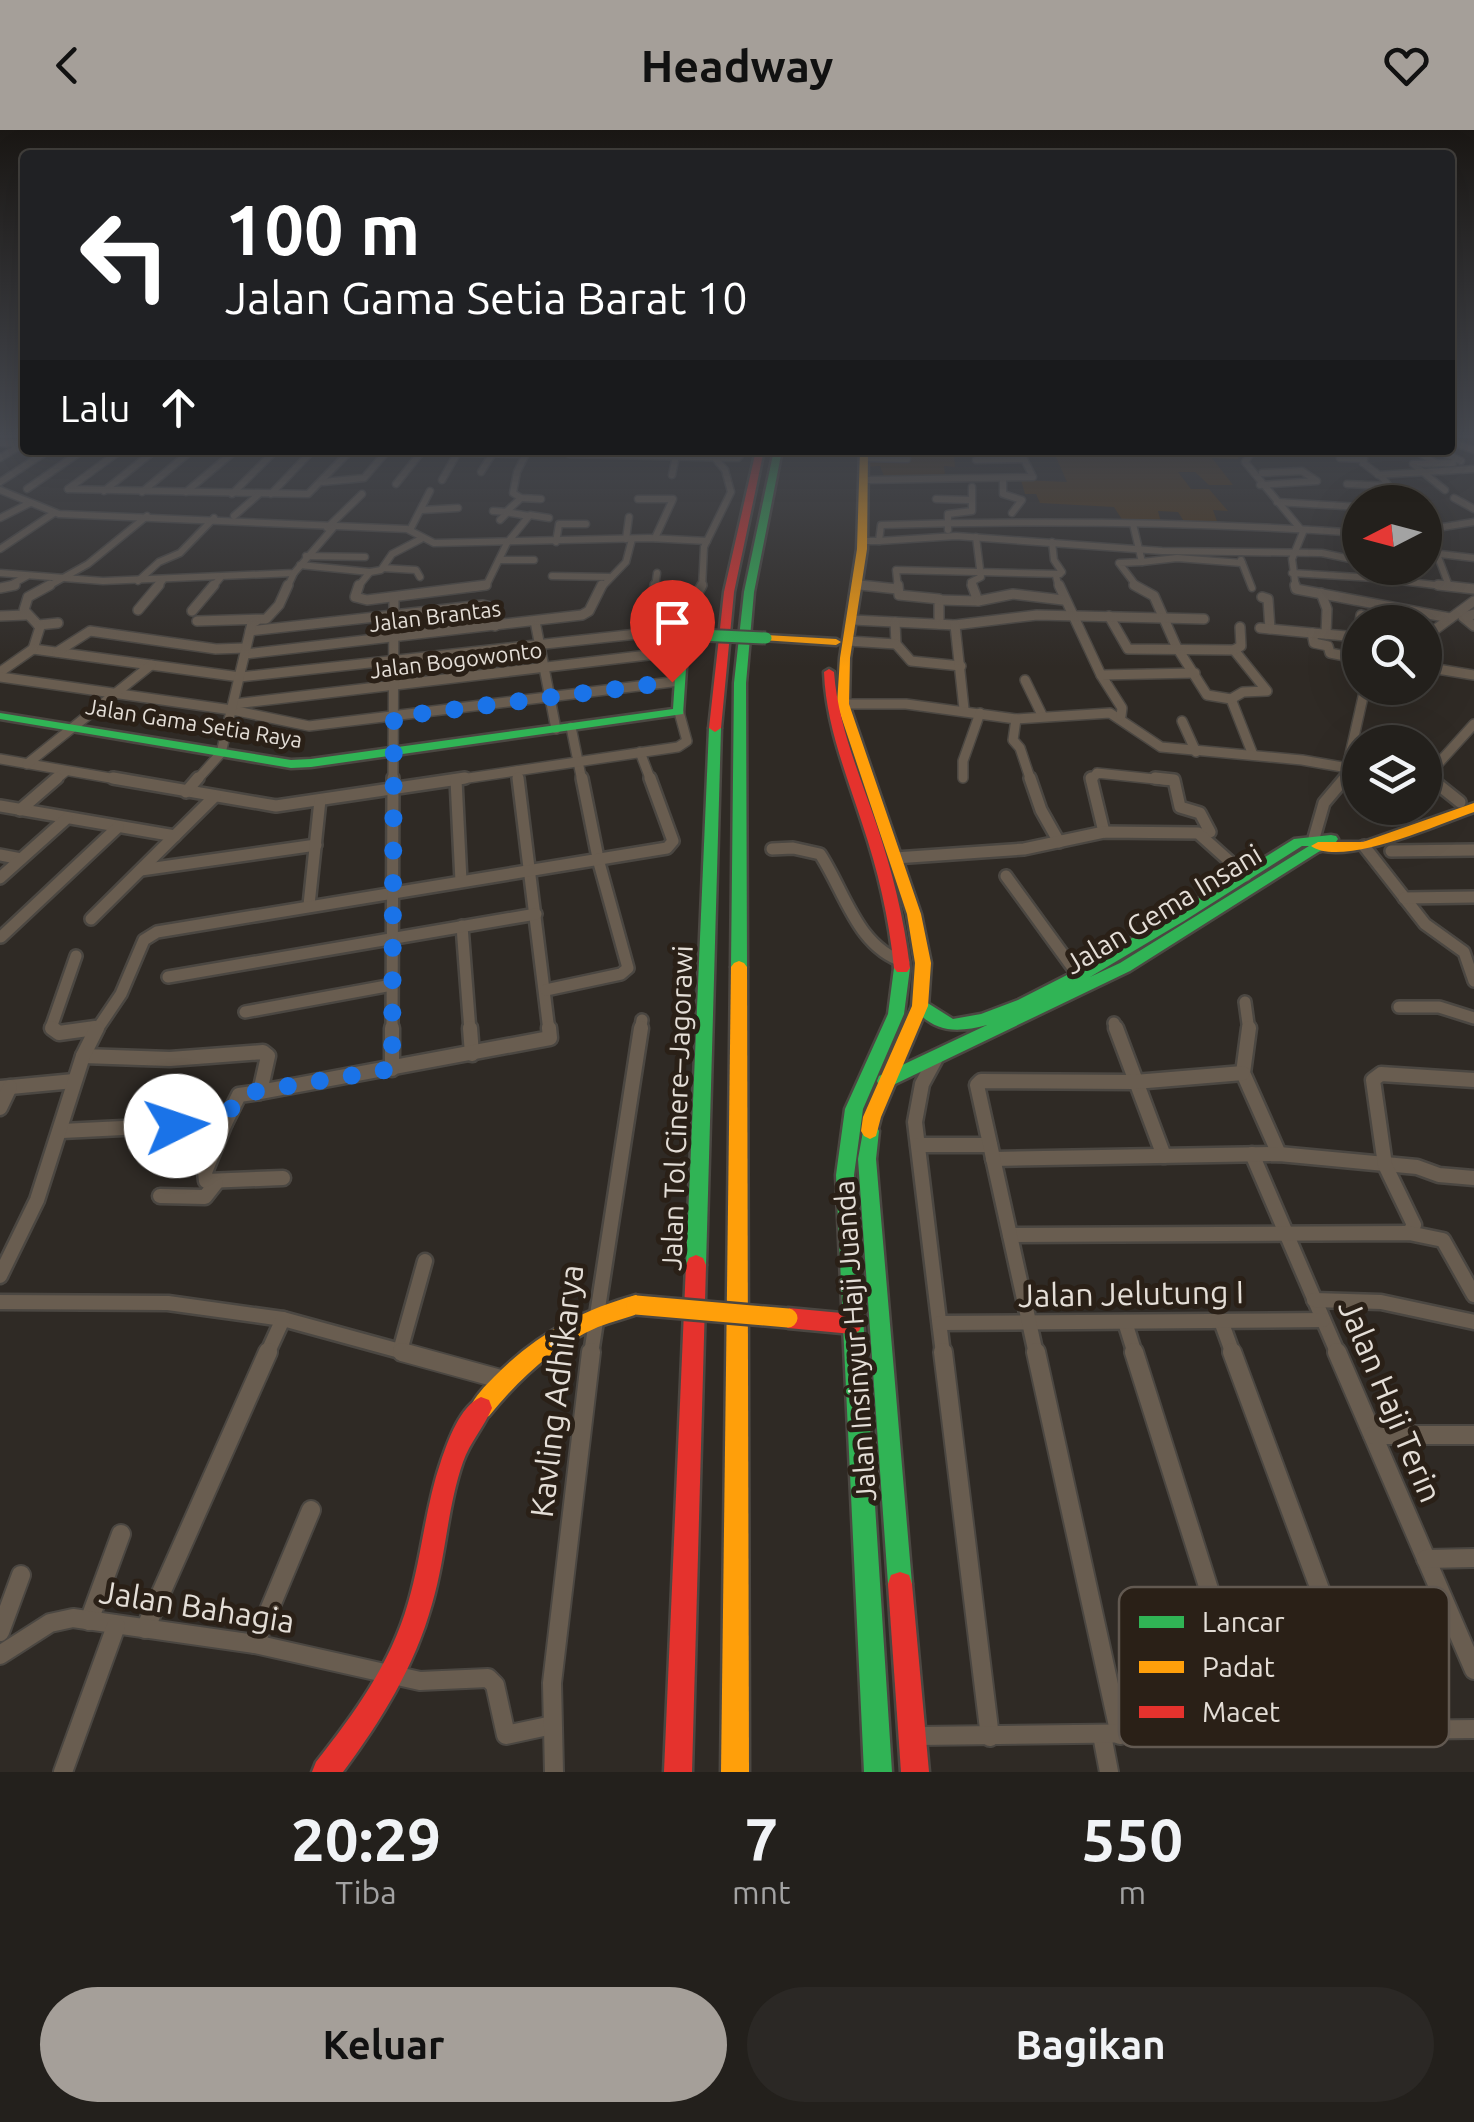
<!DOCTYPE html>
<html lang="id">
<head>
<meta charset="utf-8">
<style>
	:root { --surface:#23201c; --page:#2b2825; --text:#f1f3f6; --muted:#a3a3a3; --line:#403e3b; --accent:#a59f99 }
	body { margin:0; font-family:Ubuntu,sans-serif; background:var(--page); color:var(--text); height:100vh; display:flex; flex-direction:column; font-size:38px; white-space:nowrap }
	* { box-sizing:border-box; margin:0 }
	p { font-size:32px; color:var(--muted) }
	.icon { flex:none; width:55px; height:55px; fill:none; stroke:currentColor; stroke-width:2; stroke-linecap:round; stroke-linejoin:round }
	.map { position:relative; height:1642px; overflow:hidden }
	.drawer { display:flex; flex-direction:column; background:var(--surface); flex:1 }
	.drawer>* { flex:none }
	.hud { position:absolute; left:20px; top:20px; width:1435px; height:305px; border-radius:10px; box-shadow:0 10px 40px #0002,0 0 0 2px var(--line); background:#202124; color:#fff; overflow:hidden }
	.needle { width:65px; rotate:264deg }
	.buttons { position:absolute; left:1342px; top:355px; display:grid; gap:20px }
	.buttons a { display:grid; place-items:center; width:100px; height:100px; border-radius:50%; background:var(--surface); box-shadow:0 10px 40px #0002,0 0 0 2px var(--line); font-size:50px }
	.pin { position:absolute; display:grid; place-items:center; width:85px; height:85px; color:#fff; margin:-102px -42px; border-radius:50% 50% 50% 0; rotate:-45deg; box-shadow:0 0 10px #0007 }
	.pin .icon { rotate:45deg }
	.me { position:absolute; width:110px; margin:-55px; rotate:86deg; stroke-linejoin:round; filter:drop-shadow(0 0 8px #0008) }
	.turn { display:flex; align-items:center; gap:35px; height:210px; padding:0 40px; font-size:45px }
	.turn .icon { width:130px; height:130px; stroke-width:2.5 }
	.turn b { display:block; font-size:70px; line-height:85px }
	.then { display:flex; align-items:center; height:95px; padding:0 40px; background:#0003; gap:20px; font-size:38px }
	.eta { display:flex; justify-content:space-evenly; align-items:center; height:170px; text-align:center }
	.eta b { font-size:60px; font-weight:700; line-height:70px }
	.primary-button { display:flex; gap:20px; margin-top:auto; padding:20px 40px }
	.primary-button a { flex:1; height:115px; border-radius:60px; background:var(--accent); color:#111; font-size:40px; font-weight:700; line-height:115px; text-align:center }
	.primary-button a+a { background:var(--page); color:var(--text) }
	header { display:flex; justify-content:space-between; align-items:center; height:130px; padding:0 40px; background:var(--accent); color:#111; font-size:45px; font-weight:700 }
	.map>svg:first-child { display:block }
	.green { fill:#4c3212 }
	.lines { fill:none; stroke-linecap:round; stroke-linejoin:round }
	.street-far4-casing { stroke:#4b4742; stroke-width:9 }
	.street-far3-casing { stroke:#4b4742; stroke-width:12 }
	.street-far2-casing { stroke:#4b4742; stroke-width:16 }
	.street-far1-casing { stroke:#4b4742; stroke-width:19 }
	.street-casing { stroke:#4b4742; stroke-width:22 }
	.fast-casing { stroke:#4b4742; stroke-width:5 }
	.slow-casing { stroke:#4b4742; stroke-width:5 }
	.jam-casing { stroke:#4b4742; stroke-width:5 }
	.street-far4 { stroke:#695d50; stroke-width:6 }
	.street-far3 { stroke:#695d50; stroke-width:9 }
	.street-far2 { stroke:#695d50; stroke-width:11 }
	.street-far1 { stroke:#695d50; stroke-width:14 }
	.street { stroke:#695d50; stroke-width:18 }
	.fast { fill:#30b455; fill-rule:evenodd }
	.slow { fill:#ff9f0a; fill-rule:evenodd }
	.jam { fill:#e5322d; fill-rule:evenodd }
	.fast-bridge-casing { stroke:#4b4742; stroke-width:15; stroke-linecap:butt }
	.slow-bridge-casing { stroke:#4b4742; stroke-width:24; stroke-linecap:butt }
	.fast-bridge { stroke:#30b455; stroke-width:11 }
	.slow-bridge { stroke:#ff9f0a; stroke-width:19 }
	.route { stroke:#1a73e8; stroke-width:18; stroke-dasharray:0 32.4 }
	.labels { text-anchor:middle; stroke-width:10; stroke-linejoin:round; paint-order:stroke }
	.far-street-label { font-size:22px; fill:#e4ded7; stroke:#2a2017 }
	.street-label { font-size:28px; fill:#e4ded7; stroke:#2a2017 }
	.near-street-label { font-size:32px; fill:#e4ded7; stroke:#2a2017 }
	.key { fill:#2a2017; stroke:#625951; stroke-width:2.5 }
	.key-label { font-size:28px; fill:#e4ded7 }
</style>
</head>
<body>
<header><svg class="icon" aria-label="back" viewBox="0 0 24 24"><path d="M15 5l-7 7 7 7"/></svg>Headway<svg class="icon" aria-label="heart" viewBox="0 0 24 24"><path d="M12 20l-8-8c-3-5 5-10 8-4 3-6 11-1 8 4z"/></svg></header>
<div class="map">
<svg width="1474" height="1642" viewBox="0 0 1474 1642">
	<rect width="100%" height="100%" fill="#2f2a25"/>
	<path class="green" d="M867,320H1275L1240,321L1238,329L1212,328L1233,355H1209L1195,342H1178L1191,359H1209L1228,381L1213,380L1218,394L1185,393L1178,382L1158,381L1161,393L1123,391L1114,377L1040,373L1036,364H1025L1021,350L1067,352L1056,327L954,326L955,337L944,336L945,345L884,346L880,336L866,337Z"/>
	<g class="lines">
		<g class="street-far4-casing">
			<g id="street-far4">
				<path d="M1450,311L1474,320"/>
				<path d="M0,313L21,314"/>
				<path d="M309,320L350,321"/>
				<path d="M528,320L517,342L513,363L521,368L541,369"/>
				<path d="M1357,320L1364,328L1363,333L1383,348L1400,372"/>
				<path d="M1415,320L1435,333"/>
				<path d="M1438,320L1461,331"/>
				<path d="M421,322L526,324"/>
				<path d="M569,324L738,328L744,320"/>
				<path d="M0,328L25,313"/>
				<path d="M864,328L907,329"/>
				<path d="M1340,328L1364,329"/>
				<path d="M481,342L493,323"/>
				<path d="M672,345L676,326"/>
				<path d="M1378,345L1474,339"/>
				<path d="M1003,348V364L1022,370L1012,383"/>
				<path d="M442,350L458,322"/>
				<path d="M865,350L1033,347L1024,329L976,330"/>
				<path d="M0,352L49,320"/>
				<path d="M323,352L364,348L388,320"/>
				<path d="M396,354L423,320"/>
				<path d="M1347,354L1388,356"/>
				<path d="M1260,355L1317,351L1302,341L1262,343"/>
				<path d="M27,359L83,320"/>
				<path d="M68,359L308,364L351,320"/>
				<path d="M68,359L121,320"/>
				<path d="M0,360L59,384L407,399L434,413L649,408L707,411"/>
				<path d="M1445,360L1413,334L1453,333"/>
				<path d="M104,361L155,320"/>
				<path d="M142,362L192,320"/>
				<path d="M186,362L236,320"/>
				<path d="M232,364L276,320"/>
				<path d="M271,364L313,320"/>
				<path d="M1454,368L1474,379"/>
				<path d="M638,369H673L655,408"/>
				<path d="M936,369L971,370"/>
				<path d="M1277,372L1360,377"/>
				<path d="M422,380L458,378"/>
				<path d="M493,381L508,382L500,390"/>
				<path d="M530,385L549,388"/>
				<path d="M234,386L259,364"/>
				<path d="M0,388L30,373"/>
				<path d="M1133,394L1142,432L1119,433L1138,458"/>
				<path d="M327,398L362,364"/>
				<path d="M410,400L430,361"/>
				<path d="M948,400V384L972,381V357"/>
				<path d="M1425,400L1474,392"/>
				<path d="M1428,400L1449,456"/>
				<path d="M626,409L629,387"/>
				<path d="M863,411H879L881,395C1041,390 1200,392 1360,403"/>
				<path d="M879,411L956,406L1162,421L1322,423L1360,431"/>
				<path d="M556,412L559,394H586"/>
				<path d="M1052,412L1054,430L1062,442L1056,446L1059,458"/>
				<path d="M0,419L54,383"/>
				<path d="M1440,424L1474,428"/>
				<path d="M306,426L365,427"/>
				<path d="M499,430H534"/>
				<path d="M1241,430L1252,458"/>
				<path d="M1142,432L1177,428L1242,433"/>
				<path d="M300,435L370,442"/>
				<path d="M383,438L416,440L420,447"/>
				<path d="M1366,438L1374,448L1461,458"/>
				<path d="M0,443L103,451L294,443L333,398"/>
				<path d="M1292,443L1374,448"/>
				<path d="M552,446L609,447"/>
				<path d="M138,451L159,432L180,423L214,388"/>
				<path d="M859,455L884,458"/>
				<path d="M5,458L27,446"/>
				<path d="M45,458L88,434L147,386"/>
				<path d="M157,458L163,450"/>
				<path d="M212,458L221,447"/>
				<path d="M287,458L294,443"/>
				<path d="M357,458L370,442L381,440L392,424L421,409"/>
				<path d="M473,458L486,456L507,413L529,386L506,382L521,368"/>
				<path d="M601,458L626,432L632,409"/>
				<path d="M655,458L657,443"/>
				<path d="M702,458L704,417L731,362L725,340L714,327"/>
				<path d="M898,458L896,440L1060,444"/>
				<path d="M973,458L971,452L981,447L976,407"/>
				<path d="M1296,458L1292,429L1303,402L1245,332L1251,323L1297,320"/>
			</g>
		</g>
		<g class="street-far3-casing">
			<g id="street-far3">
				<path d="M359,455L355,467L367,470L486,455"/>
				<path d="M655,455L654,463L696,469"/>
				<path d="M860,455L897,459"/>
				<path d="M898,455L899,465L939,469V494"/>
				<path d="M1059,455L1101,545"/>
				<path d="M1134,455L1154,466L1176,516L1207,565L1231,569L1253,625"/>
				<path d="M1295,455L1296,459L1450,488"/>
				<path d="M1438,455L1474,459"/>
				<path d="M0,458L15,455"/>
				<path d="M1321,463L1327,479L1326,504"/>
				<path d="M1262,467L1268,469L1270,499"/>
				<path d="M939,470L978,471L972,455"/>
				<path d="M978,471L1013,464L1063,470"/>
				<path d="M138,480L159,455"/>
				<path d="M192,481L214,455"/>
				<path d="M1474,484L1463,487L1474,496"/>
				<path d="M0,486L26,485"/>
				<path d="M1109,486L1128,519L1234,520L1267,561L1243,562L1231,569"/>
				<path d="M853,490L955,495L1037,485L1204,489"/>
				<path d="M197,491L266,489L279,475L288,455"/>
				<path d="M535,491L556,599"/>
				<path d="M895,492L896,514L911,531L961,536"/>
				<path d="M38,495L58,493"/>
				<path d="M955,495L964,579"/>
				<path d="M1260,498L1312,503L1314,513L1328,516L1330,523L1360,529"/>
				<path d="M250,501L483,475L491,477L495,496"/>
				<path d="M1312,503L1358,507L1361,485L1389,492"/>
				<path d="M683,505L685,486L702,455"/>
				<path d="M1425,507L1474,471"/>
				<path d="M848,511L896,514"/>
				<path d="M33,519L240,547L683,499"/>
				<path d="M33,519L40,497L24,480L28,467L50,455"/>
				<path d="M1234,520L1241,516L1240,497"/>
				<path d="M57,522L90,501L216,519L246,518"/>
				<path d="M245,524L582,485L589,481L602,455"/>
				<path d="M1425,537L1474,545"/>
				<path d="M0,542L33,519"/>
				<path d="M0,547L232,580L309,596L680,551"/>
				<path d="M1025,550L1042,585"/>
				<path d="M234,574L682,521"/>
				<path d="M843,574H906L1016,589L1110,583L1161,617L1302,630L1348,638"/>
				<path d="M1121,586L1122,578L1101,545L1195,543"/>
				<path d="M1016,589L1013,610L1020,618L1031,651"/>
				<path d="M1182,591L1196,622"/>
				<path d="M571,597L582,651"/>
				<path d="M640,622L651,651"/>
				<path d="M0,629L128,651"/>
				<path d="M27,634L151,535"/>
				<path d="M517,641L518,651"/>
				<path d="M963,648V631L980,583"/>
				<path d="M54,651L66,641"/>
				<path d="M196,651L221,623L252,493L256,491"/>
				<path d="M393,651L394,467"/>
				<path d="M448,651L678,617L687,611L679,582"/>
				<path d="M1091,651L1097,643L1174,651"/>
				<path d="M1344,651L1365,558"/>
				<path d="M1433,651L1427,646L1474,594"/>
			</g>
		</g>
		<g class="street-far2-casing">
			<g id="street-far2">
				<path d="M113,648L276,676L465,648"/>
				<path d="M518,648L549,901"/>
				<path d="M582,648L597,723"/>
				<path d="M1030,648L1041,680L1059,712"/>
				<path d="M1091,648L1104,702"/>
				<path d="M1155,648L1174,650L1180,677L1200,683L1210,702L1201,704"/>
				<path d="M1430,648L1460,672"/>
				<path d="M456,650L461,751"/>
				<path d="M186,662L198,648"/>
				<path d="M0,676L175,706"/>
				<path d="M20,680L57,648"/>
				<path d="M1319,716L1314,708L1324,673L1345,648"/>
				<path d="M1364,716L1425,794L1464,822L1474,851"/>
				<path d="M772,719L793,718L820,724C845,762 857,817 904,832"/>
				<path d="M1391,721L1474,720"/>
				<path d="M0,725L21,729"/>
				<path d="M895,728L1024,719L1104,702L1198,703L1246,746"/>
				<path d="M141,740L316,715"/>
				<path d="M1006,746L1078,845"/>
				<path d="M0,748L67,688"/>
				<path d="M1404,768L1474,767"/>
				<path d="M309,775L320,670"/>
				<path d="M91,789L215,666"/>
				<path d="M462,796L470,901"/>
				<path d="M1,807L118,697"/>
				<path d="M168,847L536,784"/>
				<path d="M546,860L621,844L628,838L598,729"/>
				<path d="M1245,872L1249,901"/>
				<path d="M1399,877H1439L1474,888"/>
				<path d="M245,882L392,855"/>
				<path d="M1114,893L1117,901"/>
				<path d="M56,901L51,898L76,826"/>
				<path d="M76,901L97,898"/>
				<path d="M96,901L121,864L144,810L157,802L667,718L673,711L650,648"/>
				<path d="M392,901L393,648"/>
				<path d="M640,901L642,890"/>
			</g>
		</g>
		<g class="street-far1-casing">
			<g id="street-far1">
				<path d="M52,898L59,903L95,898"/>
				<path d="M470,898L472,924"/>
				<path d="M1116,898L1164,1026"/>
				<path d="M1249,898L1243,943L1279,1024"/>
				<path d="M83,926L170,929L263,922L268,926L260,962L550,908L549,898"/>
				<path d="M935,930L922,954L915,992L943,1224"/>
				<path d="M392,939V898"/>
				<path d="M0,958L74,951"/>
				<path d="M0,978L10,957"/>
				<path d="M225,993L239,965L260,962"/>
				<path d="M62,1001L225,993L205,1042L206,1051L283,1048"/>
				<path d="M918,1015H990"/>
				<path d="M1252,1024L1338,1224"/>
				<path d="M993,1029L1279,1024L1417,1037L1439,1045L1474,1048"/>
				<path d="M160,1066L205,1067L216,1053"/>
				<path d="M1409,1103L1414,1095L1385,1035L1373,950L1381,944L1474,950"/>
				<path d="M1010,1105L1409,1103L1443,1110L1474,1165"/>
				<path d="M0,1146L37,1070L83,926L97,898"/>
				<path d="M1314,1170L1381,1172L1474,1192"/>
				<path d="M0,1172L168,1173L283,1189L411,1224"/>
				<path d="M1221,1191L1233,1224"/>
				<path d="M1125,1192L1135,1224"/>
				<path d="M940,1193L1323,1190"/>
				<path d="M400,1221L425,1131"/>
				<path d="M267,1224L283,1189"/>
				<path d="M591,1224L641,898"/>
				<path d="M1036,1224L977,955L981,951L1135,952L1243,943"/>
			</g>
		</g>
		<g class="street-casing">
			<g id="street">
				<path d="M402,1222L504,1250"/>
				<path d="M943,1222L990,1607"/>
				<path d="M1036,1222L1120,1605"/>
				<path d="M1134,1222L1254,1602"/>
				<path d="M1232,1222L1372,1600"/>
				<path d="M1337,1222L1474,1540"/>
				<path d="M1373,1305H1474"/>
				<path d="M1426,1429L1474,1428"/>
				<path d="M89,1491L121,1404"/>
				<path d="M145,1499L268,1222"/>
				<path d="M0,1502L21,1445"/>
				<path d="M255,1514L311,1380"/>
				<path d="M0,1525L50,1493L73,1488L255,1514L420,1551L488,1548L495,1555L506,1605L548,1596"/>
				<path d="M1102,1605L1109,1642"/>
				<path d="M918,1606L1474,1599"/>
				<path d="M63,1642L116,1496"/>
				<path d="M554,1642L552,1553L591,1222"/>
			</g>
		</g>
		<g class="fast-casing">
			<g id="fast">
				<path d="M774,320H782L754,462L746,553L747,837L744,841H734L731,837L734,553L744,462Z"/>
				<path d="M683,502H699L704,505L699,508H688L683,584L311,637L291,638L0,589V583L291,630L311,629L673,579L678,505Z"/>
				<path d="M715,594L721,598L706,1135L703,1142L696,1145L689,1142L686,1135L709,598Z"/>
				<path d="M1331,705L1336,706L1338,709L1336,712L1324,714L1323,719L1130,841L891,956L885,958L879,956L877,951L879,946L987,895C956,903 934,903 912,876L914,872H926L953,889L981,884L1018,870L1067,845L1174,784L1294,709ZM1302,716H1309L1120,833L1090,847L1184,791Z"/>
				<path d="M902,832L907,834L910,838L904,884L863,979L854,1045L892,1642H864L836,1045L845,979L888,884L894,838L897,834Z"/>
				<path d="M870,993L876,996L879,1001L876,1029L912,1454L909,1463L900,1466L891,1463L888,1454L858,1029L864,996Z"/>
			</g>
		</g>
		<g class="slow-casing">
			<g id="slow">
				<path d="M860,320H868L867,419L850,528L849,574L921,784L931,833L928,876L881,987L876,1006L870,1009L864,1006L861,1001L863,987L912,876L915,833L907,784L837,574L840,528L857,419Z"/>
				<path d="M766,505L836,509L841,512L836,515L762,510L761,508Z"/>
				<path d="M1474,673V682C1439,694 1342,738 1311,716L1318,712H1363Z"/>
				<path d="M739,831L744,833L747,837L749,1642H721L731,837L734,833Z"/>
				<path d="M636,1165L643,1168L646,1175L643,1182C628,1188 613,1191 598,1197C554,1216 519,1249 489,1286L481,1289L473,1286L470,1278C475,1266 485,1256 494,1247C534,1206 581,1180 636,1165Z"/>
			</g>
		</g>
		<g class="jam-casing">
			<g id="jam">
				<path d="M756,320H764L734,462L721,598L715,602L709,598L724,462Z"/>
				<path d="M829,539L834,542C838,595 859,643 876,693C892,740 904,788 910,838L907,842H897L894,838C889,788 878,740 862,693C846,643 826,595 824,542Z"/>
				<path d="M696,1125L703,1128L706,1135L692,1642H664L686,1135L689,1128Z"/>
				<path d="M788,1178L852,1184L859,1187L862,1194L859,1201L852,1204L788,1198L781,1195L778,1188L781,1181Z"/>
				<path d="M481,1267L489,1270L492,1278C484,1297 470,1312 463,1332C447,1378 446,1427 432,1474C415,1536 381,1591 343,1642H312L316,1632C354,1584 391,1533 408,1473C422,1426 425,1377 441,1331C448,1311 460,1276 481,1267Z"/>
				<path d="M900,1442L909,1445L912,1454L929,1642H901L888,1454L891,1445Z"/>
			</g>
		</g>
		<use href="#street-far4" class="street-far4"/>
		<use href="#street-far3" class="street-far3"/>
		<use href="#street-far2" class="street-far2"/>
		<use href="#street-far1" class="street-far1"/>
		<use href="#street" class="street"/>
		<use href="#fast" class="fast"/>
		<use href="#slow" class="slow"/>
		<use href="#jam" class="jam"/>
		<g class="fast-bridge-casing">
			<path id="fast-bridge" d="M699,505L766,508"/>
		</g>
		<g class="slow-bridge-casing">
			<path id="slow-bridge" d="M636,1175L788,1188"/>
		</g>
		<use href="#fast-bridge" class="fast-bridge"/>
		<use href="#slow-bridge" class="slow-bridge"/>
	</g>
	<linearGradient id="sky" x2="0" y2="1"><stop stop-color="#1a1714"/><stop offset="0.57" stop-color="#474a51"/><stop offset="1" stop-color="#474a51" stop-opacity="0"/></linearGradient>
	<rect width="1474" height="537" fill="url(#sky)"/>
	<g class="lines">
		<path class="route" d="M176,996L225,993L235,970L246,963L392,939L394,587L672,552"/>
	</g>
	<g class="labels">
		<g class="far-street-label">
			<text transform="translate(435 486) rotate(-7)" y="8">Jalan Brantas</text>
			<text transform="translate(456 530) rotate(-7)" y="8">Jalan Bogowonto</text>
			<text transform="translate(194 593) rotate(9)" y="8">Jalan Gama Setia Raya</text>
		</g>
		<g class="street-label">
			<text transform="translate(1163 779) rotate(-31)" y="10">Jalan Gema Insani</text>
			<text transform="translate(677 978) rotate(-88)" y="10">Jalan Tol Cinere–Jagorawi</text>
			<text transform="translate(855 1211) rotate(-94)" y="10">Jalan Insinyur Haji Juanda</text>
		</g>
		<g class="near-street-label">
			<text transform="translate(1131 1164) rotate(-1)" y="11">Jalan Jelutung I</text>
			<text transform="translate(557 1261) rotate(-83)" y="11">Kavling Adhikarya</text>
			<text transform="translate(1390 1271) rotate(67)" y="11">Jalan Haji Terin</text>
			<text transform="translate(197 1477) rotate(9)" y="11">Jalan Bahagia</text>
		</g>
	</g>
	<rect x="1119" y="1457" width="330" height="160" rx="15" class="key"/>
	<rect x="1139" y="1486" width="45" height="12" fill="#30b455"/>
	<rect x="1139" y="1531" width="45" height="12" fill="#ff9f0a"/>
	<rect x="1139" y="1576" width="45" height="12" fill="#e5322d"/>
	<g class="key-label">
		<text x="1202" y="1502">Lancar</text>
		<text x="1202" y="1547">Padat</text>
		<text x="1202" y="1592">Macet</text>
	</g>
</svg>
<div class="buttons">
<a><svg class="needle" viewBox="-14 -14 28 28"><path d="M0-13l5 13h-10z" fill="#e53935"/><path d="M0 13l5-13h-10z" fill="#a3a3a3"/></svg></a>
<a><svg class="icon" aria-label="search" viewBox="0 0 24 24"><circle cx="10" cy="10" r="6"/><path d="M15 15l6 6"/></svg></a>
<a><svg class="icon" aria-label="layers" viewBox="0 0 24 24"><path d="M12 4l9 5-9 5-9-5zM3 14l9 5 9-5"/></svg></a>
</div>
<div class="pin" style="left:672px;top:552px;background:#d93025"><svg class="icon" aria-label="arrive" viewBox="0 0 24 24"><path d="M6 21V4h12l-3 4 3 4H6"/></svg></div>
<svg class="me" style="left:176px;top:996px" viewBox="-20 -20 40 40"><circle r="19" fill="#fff"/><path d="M0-13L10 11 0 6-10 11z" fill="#1a73e8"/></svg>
<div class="hud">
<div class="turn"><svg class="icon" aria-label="left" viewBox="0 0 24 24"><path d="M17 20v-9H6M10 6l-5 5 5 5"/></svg><div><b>100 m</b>Jalan Gama Setia Barat 10</div></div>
<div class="then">Lalu<svg class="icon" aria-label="ahead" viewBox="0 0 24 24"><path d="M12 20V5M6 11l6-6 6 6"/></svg></div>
</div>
</div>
<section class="drawer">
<div class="eta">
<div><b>20:29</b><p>Tiba</p></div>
<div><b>7</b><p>mnt</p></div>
<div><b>550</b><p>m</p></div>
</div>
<div class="primary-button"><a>Keluar</a><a>Bagikan</a></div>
</section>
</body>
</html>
